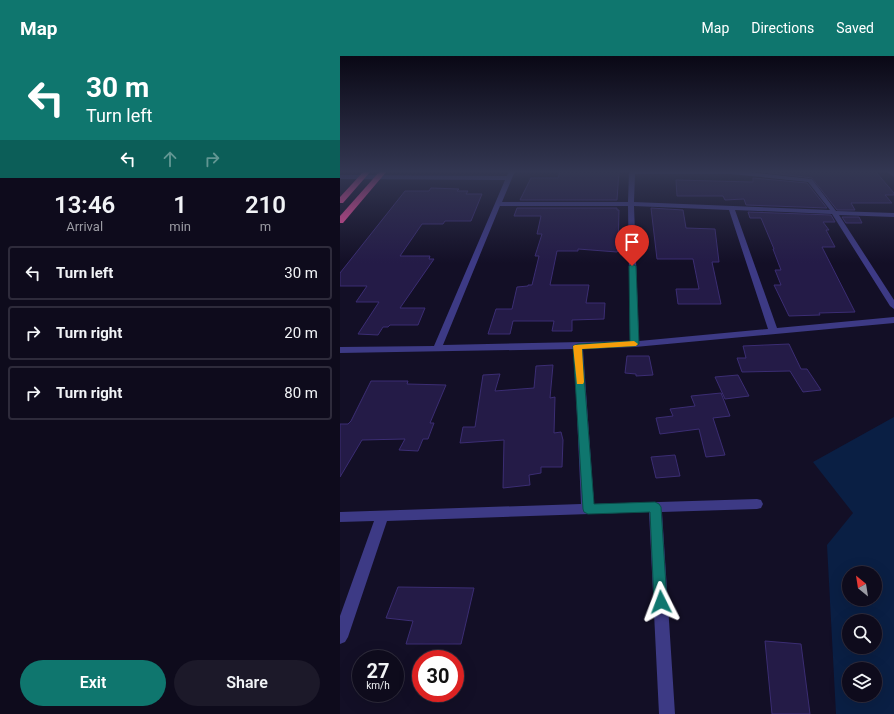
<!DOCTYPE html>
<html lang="en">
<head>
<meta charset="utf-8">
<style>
	:root { --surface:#0e0b1c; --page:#1c1929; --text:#f1f3f6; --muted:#9b9ba3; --line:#2e2b3b; --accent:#0f766e }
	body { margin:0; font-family:Roboto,sans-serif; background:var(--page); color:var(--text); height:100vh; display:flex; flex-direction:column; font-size:15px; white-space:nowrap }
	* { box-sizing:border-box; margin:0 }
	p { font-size:13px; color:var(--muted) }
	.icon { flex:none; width:22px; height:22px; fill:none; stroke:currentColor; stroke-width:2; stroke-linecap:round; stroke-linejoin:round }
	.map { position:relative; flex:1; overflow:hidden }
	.details { display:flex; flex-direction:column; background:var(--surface); width:340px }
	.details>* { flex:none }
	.banner { background:#0f766e; color:#fff; overflow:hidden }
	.needle { width:26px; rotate:330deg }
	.fabs { position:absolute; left:502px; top:510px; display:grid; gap:8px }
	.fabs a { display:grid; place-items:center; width:40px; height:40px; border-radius:50%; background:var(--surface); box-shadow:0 4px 16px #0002,0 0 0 1px var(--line); font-size:20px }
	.speed { position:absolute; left:12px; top:594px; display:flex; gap:8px; font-size:20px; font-weight:700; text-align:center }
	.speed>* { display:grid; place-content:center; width:52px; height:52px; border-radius:50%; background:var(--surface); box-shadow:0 4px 16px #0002,0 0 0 1px var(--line); line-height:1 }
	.speed small { font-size:10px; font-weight:400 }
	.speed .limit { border:6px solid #d22; background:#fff; color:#111 }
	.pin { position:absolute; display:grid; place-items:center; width:34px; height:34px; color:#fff; margin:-41px -17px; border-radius:50% 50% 50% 0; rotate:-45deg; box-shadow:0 0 4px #0007 }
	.pin .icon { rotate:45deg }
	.me { position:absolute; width:44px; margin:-22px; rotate:357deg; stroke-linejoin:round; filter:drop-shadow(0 0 3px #0008) }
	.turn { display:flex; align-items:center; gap:14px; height:84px; padding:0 20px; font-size:18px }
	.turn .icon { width:52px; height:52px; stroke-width:2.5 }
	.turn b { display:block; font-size:28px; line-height:34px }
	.lanes { display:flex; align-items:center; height:38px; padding:0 20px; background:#0003; justify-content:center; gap:20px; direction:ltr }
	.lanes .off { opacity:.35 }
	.eta { display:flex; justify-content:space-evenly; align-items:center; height:68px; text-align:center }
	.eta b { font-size:24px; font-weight:600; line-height:28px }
	.cta { display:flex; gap:8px; margin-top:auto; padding:8px 20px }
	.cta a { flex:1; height:46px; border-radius:24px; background:var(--accent); color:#fff; font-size:16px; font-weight:600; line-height:46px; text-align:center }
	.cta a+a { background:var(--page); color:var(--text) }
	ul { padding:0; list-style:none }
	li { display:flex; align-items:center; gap:12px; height:54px; margin:0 8px 6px; padding:0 12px; border:2px solid var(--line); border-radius:4px }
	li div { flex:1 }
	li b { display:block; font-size:15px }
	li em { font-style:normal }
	header { display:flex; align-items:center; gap:24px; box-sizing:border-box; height:56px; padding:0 20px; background:var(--accent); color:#fff }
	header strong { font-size:19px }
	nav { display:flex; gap:22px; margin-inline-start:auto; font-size:14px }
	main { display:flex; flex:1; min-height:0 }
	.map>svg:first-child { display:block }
	.water { fill:#0a1f44; fill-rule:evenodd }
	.building { fill:#241b47; stroke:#3b2d73 }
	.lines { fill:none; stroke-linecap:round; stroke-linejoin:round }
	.minor { fill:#3d3a85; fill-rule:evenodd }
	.highway { fill:#ff4fa3; fill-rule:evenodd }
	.route { fill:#0f766e; stroke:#0a4d48 }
	.slow { fill:#f59e0b }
</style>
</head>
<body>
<header>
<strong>Map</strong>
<nav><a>Map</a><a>Directions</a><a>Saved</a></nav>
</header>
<main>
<section class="details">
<div class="banner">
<div class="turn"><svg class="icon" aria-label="left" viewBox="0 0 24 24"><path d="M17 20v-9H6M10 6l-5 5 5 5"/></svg><div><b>30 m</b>Turn left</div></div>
<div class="lanes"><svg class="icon" aria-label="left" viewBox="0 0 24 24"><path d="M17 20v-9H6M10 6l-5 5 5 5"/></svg><svg class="icon off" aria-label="ahead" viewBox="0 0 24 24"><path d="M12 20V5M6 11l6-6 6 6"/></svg><svg class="icon off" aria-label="right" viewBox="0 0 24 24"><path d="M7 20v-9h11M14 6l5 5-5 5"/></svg></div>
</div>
<div class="eta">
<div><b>13:46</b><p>Arrival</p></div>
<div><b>1</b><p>min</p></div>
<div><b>210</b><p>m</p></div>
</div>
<ul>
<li><svg class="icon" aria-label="left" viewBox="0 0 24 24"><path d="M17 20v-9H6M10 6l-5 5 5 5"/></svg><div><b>Turn left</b></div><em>30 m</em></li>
<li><svg class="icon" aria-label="right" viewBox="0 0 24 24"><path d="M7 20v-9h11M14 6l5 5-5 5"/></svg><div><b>Turn right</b></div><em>20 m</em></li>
<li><svg class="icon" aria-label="right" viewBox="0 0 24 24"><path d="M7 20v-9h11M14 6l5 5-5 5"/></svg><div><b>Turn right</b></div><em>80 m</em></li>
</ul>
<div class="cta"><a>Exit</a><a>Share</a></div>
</section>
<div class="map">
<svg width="554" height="658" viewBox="0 0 554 658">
	<rect width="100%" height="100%" fill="#130f26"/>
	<path class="water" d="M554,361V658H496L487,489L513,457L473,406ZM509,517H535V543H509ZM509,565H535V591H509ZM509,613H535V639H509Z"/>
	<g class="building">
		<path d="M220,115H279L277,144H180L191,122H218Z"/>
		<path d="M415,115H535L554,137V139H545L552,147H511L515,154H497L472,122Z"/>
		<path d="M413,122L467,127L487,152L406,149L404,143L385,144L383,140H337L336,124L413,126Z"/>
		<path d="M91,132L119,133L117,135H128L126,138H142L131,165H105L103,168H82L60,200H90L89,203H94L60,252H85L78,269H50L48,271H43L38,279L18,278L39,246H16L27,230H0V217L65,135H89Z"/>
		<path d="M177,152H277V154H279L278,195L277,196L238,193V195H217L210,229H249L246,247H265L264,263L232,264V275H212L214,265H173L170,278H148L156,253H172L177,231L188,230V229H192L199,200H195L202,178H197L201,160H174Z"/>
		<path d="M311,152L343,154L346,172L375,173L379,206H372L381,248H338L336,233H359L353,203H317Z"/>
		<path d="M408,156L491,159L495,166H483L489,174H486L495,191H482L515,256L479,257L480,259L449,260L434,229H441L435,214H441L433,193H434L421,162H410Z"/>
		<path d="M502,161H519L522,167H506Z"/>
		<path d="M449,288L461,313H467L481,334L463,336L450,315L402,316L397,302H406L403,290Z"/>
		<path d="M287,300H309L313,319L296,320V318L285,317Z"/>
		<path d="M213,309L210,342L215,341L214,377L221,376L223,384L222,411H201V417L189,419L190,429L163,432L164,384L120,387L123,371H135L143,319L160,318L155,335L194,332L196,310Z"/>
		<path d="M398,319L409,340L385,343L375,321Z"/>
		<path d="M31,325H68L67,328L106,329L90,367H94L88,383H83L78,395L59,394L65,383L22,384L0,421V368H8L11,365Z"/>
		<path d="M381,337L390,360L373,362L385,399L366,401L359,373L320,378L316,362L333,360L330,353L355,350L351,340Z"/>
		<path d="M335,399L340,420L316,422L311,401Z"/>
		<path d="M58,531L134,532L121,588H66L73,565L46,562Z"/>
		<path d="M425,585L461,588L470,658H432Z"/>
	</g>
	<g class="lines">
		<g class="minor">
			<path d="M169,115H175L162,146H288L289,115H400L472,123L496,155L554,157V161L499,159L554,244V253L550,250L492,158L395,154L437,272L554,261V267L295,291L243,293L254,448L417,443L421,444L423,448L421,452L417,453L322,456L335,658H319L309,456L47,465L8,581L5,586L0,588V560L34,465L0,466V456L241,448L234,293L0,297V291L94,290L165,124L0,123V119L167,120ZM295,118H392L468,126L490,154L294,146ZM160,150H288L290,285L103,289ZM294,150L389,154L428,273L299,285Z"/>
			<path d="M547,115H553L554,121Z"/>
		</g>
		<g class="highway">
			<path d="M24,115H31L3,147H0V141Z"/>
			<path d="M40,115H47L3,167H0V160Z"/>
		</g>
	</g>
	<linearGradient id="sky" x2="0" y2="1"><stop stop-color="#0a0815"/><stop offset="0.56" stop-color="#333752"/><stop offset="1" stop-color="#333752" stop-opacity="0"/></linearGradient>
	<rect width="554" height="207" fill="url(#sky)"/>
	<path class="route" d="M292,208L296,210L299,288L295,290L242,293L254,448L315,446L319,448L321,451L327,546L325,551L321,553L316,551L314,546L310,456L248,458L244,456L243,453L233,290L238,288L290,285L289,210Z"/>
	<path class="slow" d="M294,285L298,288L296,290L242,293L244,326L243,328H237L233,290L235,289Z"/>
</svg>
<div class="fabs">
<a><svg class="needle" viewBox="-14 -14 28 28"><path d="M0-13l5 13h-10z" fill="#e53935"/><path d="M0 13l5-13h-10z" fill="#9b9ba3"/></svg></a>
<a><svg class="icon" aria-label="search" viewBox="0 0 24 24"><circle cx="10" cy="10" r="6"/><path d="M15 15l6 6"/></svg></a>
<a><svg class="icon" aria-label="layers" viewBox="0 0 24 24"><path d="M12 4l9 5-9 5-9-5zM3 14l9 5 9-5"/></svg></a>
</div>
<div class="speed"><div>27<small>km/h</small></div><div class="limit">30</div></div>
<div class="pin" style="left:292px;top:210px;background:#d93025"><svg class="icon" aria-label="arrive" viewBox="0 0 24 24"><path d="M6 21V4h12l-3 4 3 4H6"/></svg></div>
<svg class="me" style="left:321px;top:546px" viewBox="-20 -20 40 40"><path d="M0-17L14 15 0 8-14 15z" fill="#0f766e" stroke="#fff" stroke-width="4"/></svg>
</div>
</main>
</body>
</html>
